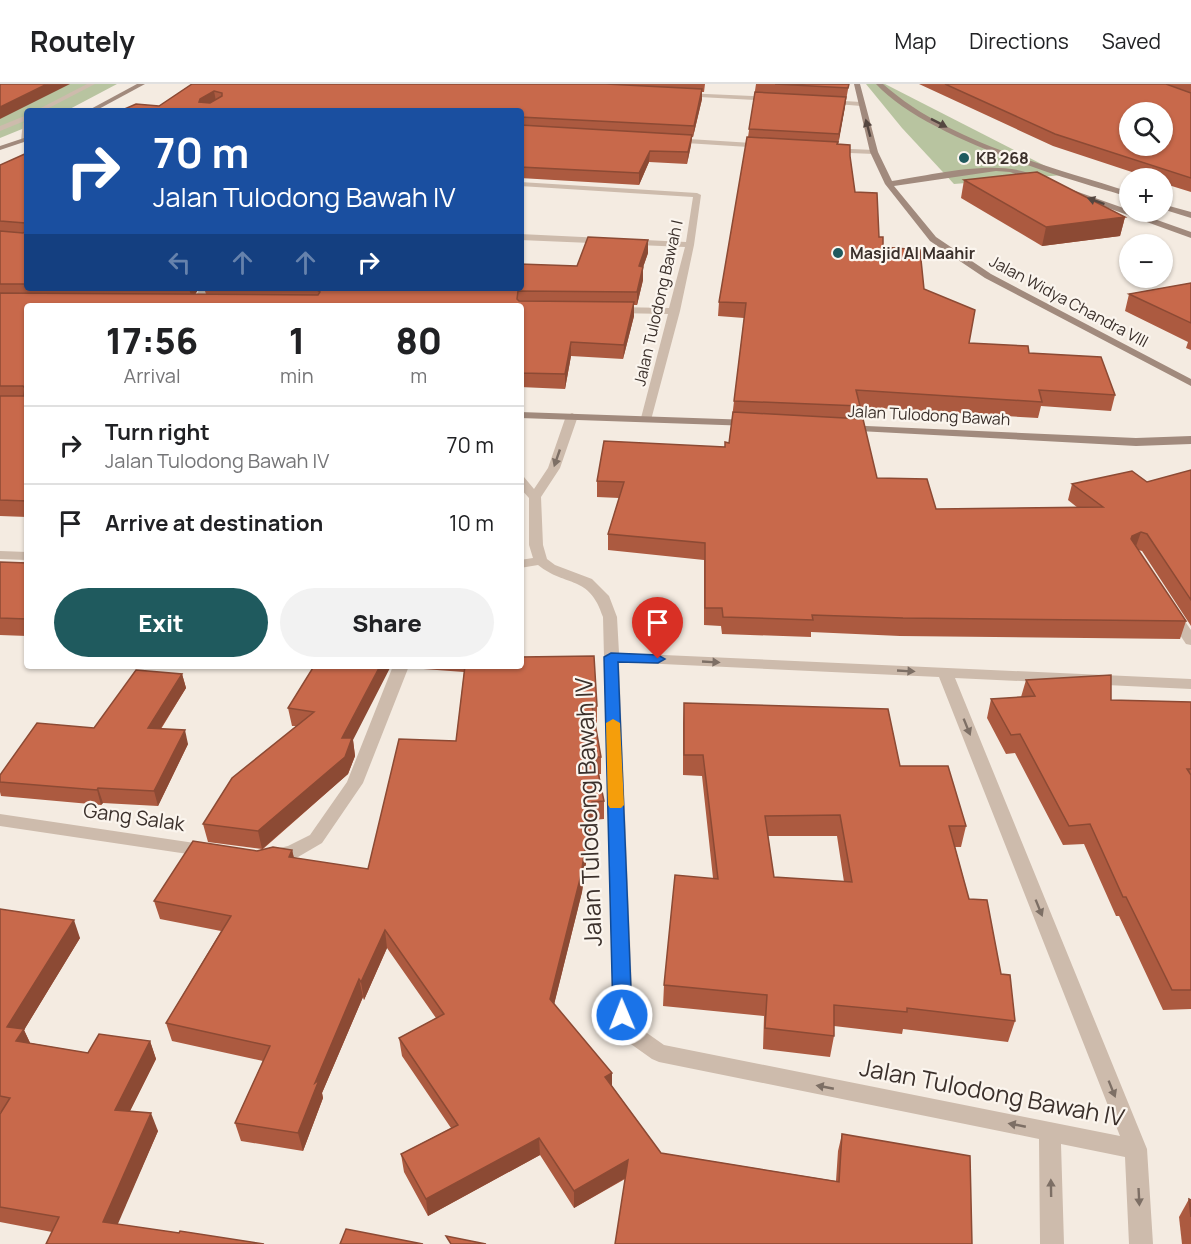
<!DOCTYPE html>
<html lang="en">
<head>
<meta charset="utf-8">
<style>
	:root { --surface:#fff; --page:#f2f2f2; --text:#202124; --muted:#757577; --line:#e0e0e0; --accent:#1f5a5e }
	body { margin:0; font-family:Manrope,sans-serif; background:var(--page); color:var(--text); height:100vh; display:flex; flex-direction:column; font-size:22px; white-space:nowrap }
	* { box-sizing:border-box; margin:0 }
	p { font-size:20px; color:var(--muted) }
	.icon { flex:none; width:33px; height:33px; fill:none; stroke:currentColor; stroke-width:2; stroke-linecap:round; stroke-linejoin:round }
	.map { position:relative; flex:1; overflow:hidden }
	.sheet { position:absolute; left:24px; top:219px; width:500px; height:366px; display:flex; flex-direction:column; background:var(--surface); border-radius:6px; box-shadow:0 2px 4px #0004 }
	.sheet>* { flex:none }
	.banner { position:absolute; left:24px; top:24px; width:500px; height:183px; border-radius:6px; box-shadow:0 2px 4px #0004; background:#1a4fa0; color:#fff; overflow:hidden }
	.tools { position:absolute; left:1119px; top:18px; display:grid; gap:12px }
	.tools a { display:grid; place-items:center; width:54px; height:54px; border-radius:50%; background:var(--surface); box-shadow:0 2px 4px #0004; font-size:30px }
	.pin { position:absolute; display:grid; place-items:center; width:51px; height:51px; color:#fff; margin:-62px -26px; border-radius:50% 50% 50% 0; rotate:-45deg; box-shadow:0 0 6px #0007 }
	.pin .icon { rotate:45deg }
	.me { position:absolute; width:66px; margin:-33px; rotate:359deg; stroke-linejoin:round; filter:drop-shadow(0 0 4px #0008) }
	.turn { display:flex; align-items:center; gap:21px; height:126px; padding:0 30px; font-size:27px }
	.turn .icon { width:78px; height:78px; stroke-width:2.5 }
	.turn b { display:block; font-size:42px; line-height:51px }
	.lanes { display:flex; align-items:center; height:57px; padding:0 30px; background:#0003; justify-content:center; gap:30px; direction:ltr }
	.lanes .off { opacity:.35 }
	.eta { display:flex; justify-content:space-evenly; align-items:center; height:102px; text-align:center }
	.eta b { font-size:36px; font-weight:800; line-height:42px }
	.button { display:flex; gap:12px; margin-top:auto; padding:12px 30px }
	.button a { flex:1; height:69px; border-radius:36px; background:var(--accent); color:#fff; font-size:24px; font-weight:800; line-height:69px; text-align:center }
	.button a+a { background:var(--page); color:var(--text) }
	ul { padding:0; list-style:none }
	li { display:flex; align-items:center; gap:18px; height:78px; padding:0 30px; border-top:2px solid var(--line) }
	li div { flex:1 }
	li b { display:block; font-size:22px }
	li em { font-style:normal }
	header { display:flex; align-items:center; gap:36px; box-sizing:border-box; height:84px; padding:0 30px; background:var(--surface); border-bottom:2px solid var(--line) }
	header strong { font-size:28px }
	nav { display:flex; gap:33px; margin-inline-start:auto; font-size:21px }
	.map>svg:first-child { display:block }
	.green { fill:#b8c4a0 }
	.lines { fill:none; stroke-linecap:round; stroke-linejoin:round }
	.lane { fill:#cdbbac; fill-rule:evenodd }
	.street { fill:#cdbbac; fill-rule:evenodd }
	.secondary { fill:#a18a7d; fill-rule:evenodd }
	.wall { fill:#ac5a40; fill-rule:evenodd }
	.shaded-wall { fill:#8c4a34 }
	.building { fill:#c8694b; stroke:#8c4a34; stroke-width:1.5; fill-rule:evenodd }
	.oneway { fill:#544640 }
	.oneway2 { fill:#7d6f65 }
	.route { fill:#1a73e8; stroke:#114b97; stroke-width:1.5 }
	.slow { fill:#f59e0b }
	.poi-dot { fill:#1f5a5e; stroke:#fbf5ee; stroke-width:2 }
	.labels { text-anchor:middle; stroke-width:4.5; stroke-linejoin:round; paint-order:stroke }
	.far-poi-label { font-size:16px; font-weight:bold; fill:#3b302b; stroke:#fbf5ee; text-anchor:start }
	.far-street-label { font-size:16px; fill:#3b302b; stroke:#fbf5ee }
	.street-label { font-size:20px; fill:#3b302b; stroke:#fbf5ee }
	.near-street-label { font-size:24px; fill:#3b302b; stroke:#fbf5ee }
</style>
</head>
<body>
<header>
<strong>Routely</strong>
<nav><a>Map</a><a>Directions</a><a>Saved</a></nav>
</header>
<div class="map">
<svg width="1191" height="1160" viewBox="0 0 1191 1160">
	<rect width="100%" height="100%" fill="#f4ebe1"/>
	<g class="green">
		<path d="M0,0H117L66,27H27V43L0,54Z"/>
		<path d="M866,0H885L1063,91L954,100L902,44Z"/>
	</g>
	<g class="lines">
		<g class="lane">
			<path d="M87,0H95L43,27H35Z"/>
			<path d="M27,31V36L0,47V42Z"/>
			<path d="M27,37V58H25L21,56L23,39Z"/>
		</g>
		<g class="street">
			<path d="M683,9L773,13L776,15L773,17L681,12Z"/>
			<path d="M827,16L861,18L864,20L861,22L825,19Z"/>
			<path d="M673,54L766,60L770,62L766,64L670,58Z"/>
			<path d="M829,64L874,66L878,68L874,70L826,68Z"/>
			<path d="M520,98L697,109L701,111L694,161L680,227L651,336H643L641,334L668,230L615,229L610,226L615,223L669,224L685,163L520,156V150L686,158L693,113L520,102Z"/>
			<path d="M200,204H210L200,222H194L192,220Z"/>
			<path d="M572,329L578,332L560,384L541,413L543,461L547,475L555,481L592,495L609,512L617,533L619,569L1191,595V605L955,594L1147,1065L1153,1160H1129L1125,1073L1061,1060L1064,1160H1040L1039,1055L659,978L652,975L621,953L613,931L603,533C589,490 567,504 538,481L520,484V476L533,474L529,461V414L520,404V392L524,393L534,405L548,384L566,332ZM619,578L939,593L1120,1052L664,961L637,942L633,931Z"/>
			<path d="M0,467L27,468V476L0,475Z"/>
			<path d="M1173,526L1178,527L1191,546V561L1186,560L1166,530Z"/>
			<path d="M393,582H409L363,699L322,759L298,773L273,779L267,777L264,772L267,767L288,762L310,751L347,698Z"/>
			<path d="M0,730L208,761L214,762L217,767L214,772L208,773L0,742Z"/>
		</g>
		<g class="secondary">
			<path d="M137,0H145L95,27H87Z"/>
			<path d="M854,0H860L878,68L892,97C933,91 1007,71 1043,96L1039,98L1010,88L996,87L894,102L936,153L991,190L1191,295V302L985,194L930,157L885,100L870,68Z"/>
			<path d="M876,0H883C948,58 1048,82 1130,108V113C1059,93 925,53 876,0Z"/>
			<path d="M27,53V57L0,66V62Z"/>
			<path d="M1067,104L1191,148V154L1064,108V104Z"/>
			<path d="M1162,120L1191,128V134L1162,125Z"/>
			<path d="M520,328L751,336L757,339L751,342L520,334Z"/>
			<path d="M844,341L1136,354L1191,352V360L1136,362L840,346V342Z"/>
		</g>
	</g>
	<g class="wall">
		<path d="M192,0H705L704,8H702V15L693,53H692L691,61L687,80L649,78L639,101L520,94V27L159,22Z"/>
		<path d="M756,0H849L838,60L850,72L855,108L879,153L883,163L924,205L969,259L1029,269L1115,311L1111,327L1041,322L1038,334L860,323L858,334L877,394L936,425L1078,424L1068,416L1072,400L1147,398L1191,386V542L1142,467L1138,466L1186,537L1180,555L900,552L811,548V553L722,550L721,542L704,541V476L608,466V450L619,414L597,413V397L725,363L729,359L744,234L718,232L719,218L748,53Z"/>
		<path d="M919,0H1191V108L1162,99V94H1150L1053,62Z"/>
		<path d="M27,69V204H199L195,210H206L204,204H520L577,182L648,169L643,183V196L637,221H634V232L623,275L571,272L565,305L520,303V222H27V433L0,432V81Z"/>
		<path d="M964,96L1125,133L1120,152L1042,162L961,114Z"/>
		<path d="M1191,199V266L1186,264L1188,258L1125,227L1129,210Z"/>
		<path d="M0,478L27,479V552L0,551Z"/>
		<path d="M314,582L353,656L355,672L348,690L263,765L292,766L294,774L368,785L456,657L464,588L410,584V582H520L597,622V639H595L601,673V690H599L604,717V735L592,736L582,808L554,920L612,989V1002L661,1069L836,1097L838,1067L842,1050L972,1160L625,1095L574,1124L540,1071L428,1132L404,1088L401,1070L451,1044L402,972L399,954L436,934L387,864L364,916L363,913L322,1009L323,1014L303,1067L241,1057L235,1039L263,977L172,957L166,939L221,847L160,835L154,817L257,767L262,765L208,758L203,740L296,642H292L288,624Z"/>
		<path d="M182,590L186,604L161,645L188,660L158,722L103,719L101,721L1,712L0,708V691L94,644Z"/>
		<path d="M1026,596L1111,616L1191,618V925L1163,926L1119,832H1116L1084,760L1063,761L1015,669L1006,670L987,634L991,615L1021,613Z"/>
		<path d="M684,619L900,682L966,742L961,763H955L969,815L1001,890L1015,937L1008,958L903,945L902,950L834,942V952L830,973L763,965L764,932L663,922L664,901L713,794L702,692L683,691V639ZM768,752H837L844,798L774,793Z"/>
		<path d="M0,825L80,854L24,946L30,959L88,969L150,957L156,975L130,1027L158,1047L117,1140L179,1149L52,1148L0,1138V1030L1,1028H0Z"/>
		<path d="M1189,1115L1191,1116V1160H1182L1179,1133Z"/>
	</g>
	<g class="shaded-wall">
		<path d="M47,0H70L0,35V23Z"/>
		<path d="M702,5V15L693,53L694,42Z"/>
		<path d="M214,7L216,17L202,27L199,18L200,15Z"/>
		<path d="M846,13L845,23L838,62L839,50Z"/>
		<path d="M692,51L691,61L687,80L688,68Z"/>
		<path d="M650,67L649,78L639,101V89Z"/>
		<path d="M1125,133L1120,152L1042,162L1046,143Z"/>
		<path d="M648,156V169L639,195V182Z"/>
		<path d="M643,183V196L637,221V208Z"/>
		<path d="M189,204H199L192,216Z"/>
		<path d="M634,218V232L623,275L624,261Z"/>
		<path d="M571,258V272L565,305V290Z"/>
		<path d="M1141,448L1135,465L1127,469L1132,452Z"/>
		<path d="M380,582H391L353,656L355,672L348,690L262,765L258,747L342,654Z"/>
		<path d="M182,590L186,604L152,658L148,644Z"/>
		<path d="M185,646L188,660L158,722L154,707Z"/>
		<path d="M98,704L103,719L101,721L97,706Z"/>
		<path d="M592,718V736L582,808L551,933L550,915Z"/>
		<path d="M292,766L296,784L289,773Z"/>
		<path d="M74,836L80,854L24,946L32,963L24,975L7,943Z"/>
		<path d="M385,846L387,864L364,916L361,898Z"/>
		<path d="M359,895L363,913L322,1009L323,1014L303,1067L298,1049L315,999Z"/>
		<path d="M150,957L156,975L122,1043L115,1026Z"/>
		<path d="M612,989V1007L605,993Z"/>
		<path d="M151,1029L158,1047L111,1156L103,1138Z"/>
		<path d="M539,1054L540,1071L428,1132L426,1115Z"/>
		<path d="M628,1076L627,1093L574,1124V1107Z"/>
	</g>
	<g class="building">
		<path d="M0,0H47L0,23Z"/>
		<path d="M192,0H606L702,5L694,42L520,33V27H120L136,20L159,22ZM214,7L222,9V12L210,19L199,18L200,15Z"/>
		<path d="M775,0H849L848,4Z"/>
		<path d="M945,0H1166L1191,9V94L1055,50ZM1130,28H1162V62H1130Z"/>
		<path d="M755,8L846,13L839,50L749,45Z"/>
		<path d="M520,41L692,51L688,68L650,67L639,89L520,83Z"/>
		<path d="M747,53L838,58L837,60L850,61V72L855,108L877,109L879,153H883V163L920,166L924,205L975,226L969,259L1028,262L1029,269L1101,273L1115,311L1039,306L1042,318L856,306L860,322L734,317L746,219L719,218Z"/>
		<path d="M27,69V200H0V147L23,149L26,147L25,139L0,137V81Z"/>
		<path d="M1037,88L1125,133L1046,143L964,96Z"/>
		<path d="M588,153L648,156L639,182L643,183L637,208L518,207L517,215L519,217L634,218L624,261L571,258L565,290L520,289V222H27V417L0,416V312H24L25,304L23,302H0V209L318,211L320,208L314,204H520V180L577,182Z"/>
		<path d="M1191,199V239L1129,210Z"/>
		<path d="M733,328L863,335L877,394L927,395L936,425L1103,423L1072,400L1132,387L1147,398L1191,386V516L1147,450L1141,448L1132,452L1131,455L1186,537L903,534L812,531L813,536L723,533L722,524H705V459L608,450L624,398L597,397L604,357L725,363V358L729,359Z"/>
		<path d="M0,478L27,479V535L0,534Z"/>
		<path d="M594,572L597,622H592L601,673H595L604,717L592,718L581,791L550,915L612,989L605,993L661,1069L839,1098L842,1050L970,1072L972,1160H615L628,1076L574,1107L539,1054L426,1115L401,1070L458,1041L399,954L444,930L385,846L361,898L359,895L315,999L319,996L298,1049L235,1039L270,962L166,939L231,832L154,817L193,757L257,767L273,763L292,766L289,773L368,785L399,655L456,657L465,582H520V573Z"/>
		<path d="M314,582H380L342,654H352L345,673L258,747L203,740L232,694L314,628L288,624Z"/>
		<path d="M136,586L182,590L148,644L185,646L154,707L98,704L97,706L0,698V691L37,639L94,644Z"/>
		<path d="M1111,591V616L1191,618V685H1187L1191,691V906H1172L1126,813H1123L1090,740L1069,742L1020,650L1011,651L991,615L1035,612L1026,596Z"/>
		<path d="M684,619L888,625L900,682H948L966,742H949L969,815L987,816L1001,890L1010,891L1015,937L907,924V928L834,921V952L765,944L767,911L664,901L675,791L718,795L703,671H684ZM840,731L852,798L774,793L765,732Z"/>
		<path d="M0,825L74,836L7,943L24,945L16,957L88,969L99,950L150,957L115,1026L151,1029L103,1138L179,1149L180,1147L264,1160H46L59,1133L0,1123V1030L10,1014L0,1012Z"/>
		<path d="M1189,1115L1191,1116V1133Z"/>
		<path d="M346,1145L423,1160H340Z"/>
		<path d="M446,1152L486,1160H451Z"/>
	</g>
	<defs><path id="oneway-solid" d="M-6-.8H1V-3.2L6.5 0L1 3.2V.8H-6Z" transform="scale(1.5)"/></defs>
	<g class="oneway">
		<use href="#oneway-solid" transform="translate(939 39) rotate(27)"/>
		<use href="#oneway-solid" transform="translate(868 44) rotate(-105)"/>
		<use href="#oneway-solid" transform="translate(1096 117) rotate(-160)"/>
	</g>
	<g class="oneway2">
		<use href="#oneway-solid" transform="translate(557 374) rotate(109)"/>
		<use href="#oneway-solid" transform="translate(711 578) rotate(3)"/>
		<use href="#oneway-solid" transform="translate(906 587) rotate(3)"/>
		<use href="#oneway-solid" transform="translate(967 643) rotate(68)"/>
		<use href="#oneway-solid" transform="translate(1039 824) rotate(68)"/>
		<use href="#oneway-solid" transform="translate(825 1003) rotate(-169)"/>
		<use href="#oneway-solid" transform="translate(1112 1005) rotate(68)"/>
		<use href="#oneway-solid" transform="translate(1017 1041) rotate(-169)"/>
		<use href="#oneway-solid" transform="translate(1051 1104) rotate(-91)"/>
		<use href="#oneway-solid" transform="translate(1139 1113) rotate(87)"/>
	</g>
	<path class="route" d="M611,569L658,571L665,575L658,579L618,578L632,931L629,937L622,939L616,937L613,931L604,573Z"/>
	<path class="slow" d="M613,635L620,639L624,721L621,724H610L608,721L606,639Z"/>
	<g class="poi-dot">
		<circle cx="964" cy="74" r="6"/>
		<circle cx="838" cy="169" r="6"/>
	</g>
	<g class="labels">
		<g class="far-poi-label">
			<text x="976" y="80">KB 268</text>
			<text x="850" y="175">Masjid Al Maahir</text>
		</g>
		<g class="far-street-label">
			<text transform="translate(1069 217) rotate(28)" y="6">Jalan Widya Chandra VIII</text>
			<text transform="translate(658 219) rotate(-77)" y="6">Jalan Tulodong Bawah I</text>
			<text transform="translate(929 331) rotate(3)" y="6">Jalan Tulodong Bawah</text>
		</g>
		<g class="street-label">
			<text transform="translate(134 733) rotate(8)" y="7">Gang Salak</text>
		</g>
		<g class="near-street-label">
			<text transform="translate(589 728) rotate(-92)" y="8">Jalan Tulodong Bawah IV</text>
			<text transform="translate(992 1009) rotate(11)" y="8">Jalan Tulodong Bawah IV</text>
		</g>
	</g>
</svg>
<div class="tools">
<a><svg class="icon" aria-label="search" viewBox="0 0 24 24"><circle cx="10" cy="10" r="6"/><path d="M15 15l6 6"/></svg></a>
<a>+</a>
<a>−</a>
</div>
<div class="pin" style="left:658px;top:575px;background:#d93025"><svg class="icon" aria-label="arrive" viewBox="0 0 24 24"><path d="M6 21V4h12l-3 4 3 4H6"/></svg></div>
<svg class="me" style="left:622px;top:931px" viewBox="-20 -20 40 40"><circle r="17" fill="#1a73e8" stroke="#fff" stroke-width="3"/><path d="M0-11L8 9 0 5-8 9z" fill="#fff"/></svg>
<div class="banner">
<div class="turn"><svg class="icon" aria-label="right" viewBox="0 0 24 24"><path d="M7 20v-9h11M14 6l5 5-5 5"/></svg><div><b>70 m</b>Jalan Tulodong Bawah IV</div></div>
<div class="lanes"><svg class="icon off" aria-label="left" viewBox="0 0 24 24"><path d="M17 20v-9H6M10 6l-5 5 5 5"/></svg><svg class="icon off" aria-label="ahead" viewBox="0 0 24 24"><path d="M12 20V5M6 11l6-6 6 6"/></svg><svg class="icon off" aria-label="ahead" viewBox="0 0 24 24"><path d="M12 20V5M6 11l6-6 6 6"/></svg><svg class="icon" aria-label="right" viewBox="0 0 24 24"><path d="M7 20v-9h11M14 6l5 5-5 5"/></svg></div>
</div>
<section class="sheet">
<div class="eta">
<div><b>17:56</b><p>Arrival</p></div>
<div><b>1</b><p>min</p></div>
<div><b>80</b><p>m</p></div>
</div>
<ul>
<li><svg class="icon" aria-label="right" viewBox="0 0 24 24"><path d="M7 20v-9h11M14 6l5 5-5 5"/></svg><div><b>Turn right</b><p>Jalan Tulodong Bawah IV</p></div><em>70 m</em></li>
<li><svg class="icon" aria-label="arrive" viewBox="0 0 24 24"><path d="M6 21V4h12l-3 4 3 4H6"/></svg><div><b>Arrive at destination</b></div><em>10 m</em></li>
</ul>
<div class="button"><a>Exit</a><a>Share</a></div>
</section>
</div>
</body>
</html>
